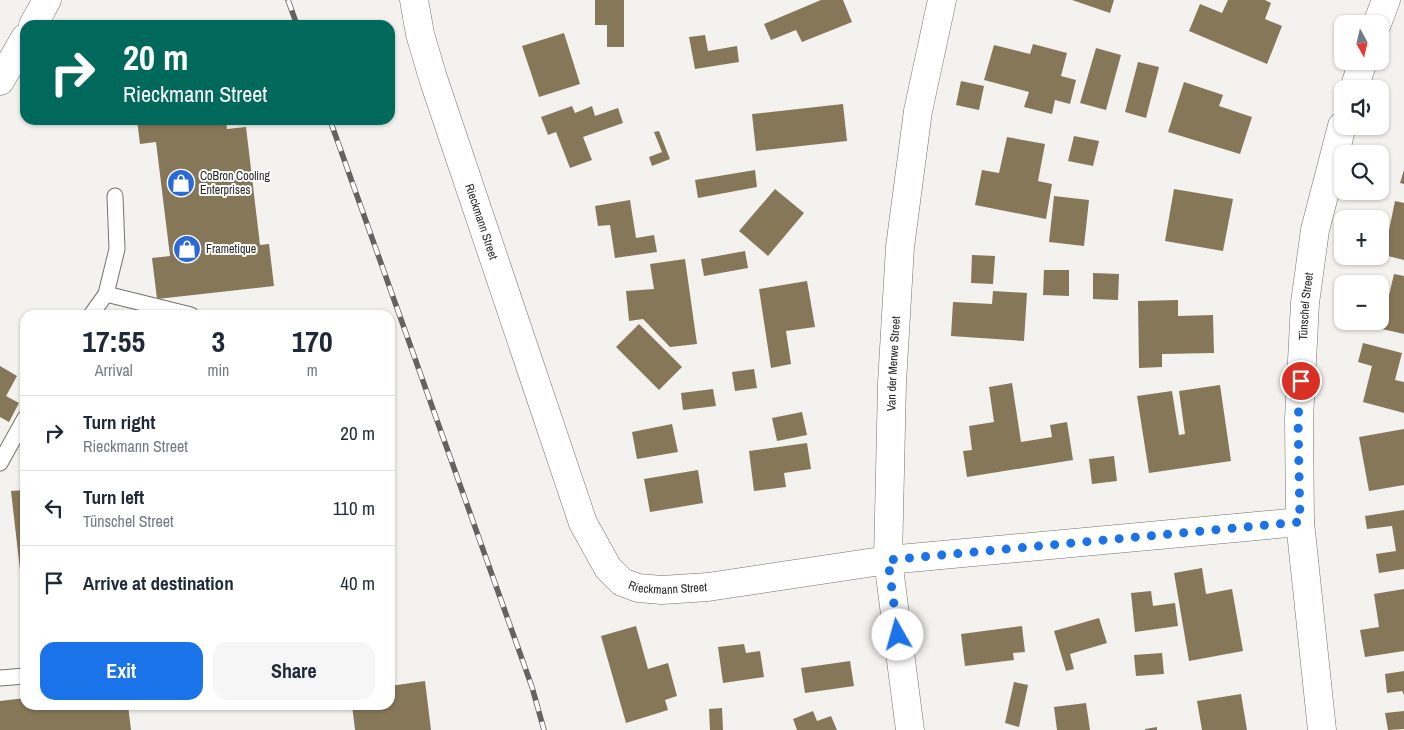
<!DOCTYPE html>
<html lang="en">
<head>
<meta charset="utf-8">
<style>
	:root { --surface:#fff; --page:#f6f6f7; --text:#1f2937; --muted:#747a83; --line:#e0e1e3; --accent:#1a73e8 }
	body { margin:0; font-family:"Archivo Narrow",sans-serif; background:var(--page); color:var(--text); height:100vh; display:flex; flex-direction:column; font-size:19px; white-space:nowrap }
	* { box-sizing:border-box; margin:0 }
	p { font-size:16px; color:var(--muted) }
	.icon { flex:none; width:28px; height:28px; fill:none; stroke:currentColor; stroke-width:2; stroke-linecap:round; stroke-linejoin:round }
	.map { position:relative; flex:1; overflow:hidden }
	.panel { position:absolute; left:20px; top:310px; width:375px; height:400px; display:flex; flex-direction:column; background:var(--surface); border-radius:15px; box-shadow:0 1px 4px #0004 }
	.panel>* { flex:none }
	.hud { position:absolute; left:20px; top:20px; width:375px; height:105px; border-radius:15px; box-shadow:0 1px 4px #0004; background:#00695c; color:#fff; overflow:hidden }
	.needle { width:32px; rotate:172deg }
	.fabs { position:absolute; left:1334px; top:15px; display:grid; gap:10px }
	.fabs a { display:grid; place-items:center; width:55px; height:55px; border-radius:10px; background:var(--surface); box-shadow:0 1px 4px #0004; font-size:25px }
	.pin { position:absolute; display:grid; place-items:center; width:42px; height:42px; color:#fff; margin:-21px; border:2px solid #fff; border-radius:50%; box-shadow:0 1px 5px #0007 }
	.me { position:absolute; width:55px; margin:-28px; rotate:353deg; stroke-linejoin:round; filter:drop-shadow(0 0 4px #0008) }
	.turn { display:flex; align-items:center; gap:18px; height:105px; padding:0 20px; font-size:22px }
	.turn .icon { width:65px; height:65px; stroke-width:2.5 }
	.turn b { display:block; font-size:35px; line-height:42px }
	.eta { display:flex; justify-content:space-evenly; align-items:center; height:85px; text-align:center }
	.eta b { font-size:30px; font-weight:800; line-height:35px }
	.primary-button { display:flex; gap:10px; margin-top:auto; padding:10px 20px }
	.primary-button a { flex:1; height:58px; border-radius:15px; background:var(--accent); color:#fff; font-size:20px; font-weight:800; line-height:58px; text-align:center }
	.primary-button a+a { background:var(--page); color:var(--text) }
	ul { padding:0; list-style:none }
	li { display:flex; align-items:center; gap:15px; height:75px; padding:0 20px; border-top:1px solid var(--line) }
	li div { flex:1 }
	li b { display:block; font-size:19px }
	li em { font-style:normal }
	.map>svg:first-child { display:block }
	.building { fill:#877759 }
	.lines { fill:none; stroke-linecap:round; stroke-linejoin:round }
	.lane-casing { stroke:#74726f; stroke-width:17 }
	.street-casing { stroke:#74726f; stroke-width:29 }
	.primary-casing { stroke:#74726f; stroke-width:29 }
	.lane { stroke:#fff; stroke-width:15 }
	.street { stroke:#fff; stroke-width:28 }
	.primary { stroke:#fff; stroke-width:28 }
	.rail-casing { stroke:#646361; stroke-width:5.5 }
	.rail { stroke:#fff; stroke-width:4; stroke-dasharray:11; stroke-linecap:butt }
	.route { stroke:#1a73e8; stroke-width:9; stroke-dasharray:0 16.2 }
	.labels { text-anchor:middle; stroke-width:4; stroke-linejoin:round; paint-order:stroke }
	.poi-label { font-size:12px; fill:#262624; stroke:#fff; text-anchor:start }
	.street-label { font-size:12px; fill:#262624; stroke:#fff }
</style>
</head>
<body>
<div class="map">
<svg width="1404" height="730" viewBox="0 0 1404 730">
	<rect width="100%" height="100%" fill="#f4f2ef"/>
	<g class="building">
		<path d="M595,0H624V47H607V25H595Z"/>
		<path d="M821,0H843L852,22L802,42L796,30L771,40L764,24Z"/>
		<path d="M1072,0H1114L1110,13Z"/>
		<path d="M1228,0H1265L1271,3L1265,19L1282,26L1267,64L1189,31L1200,4L1222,13Z"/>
		<path d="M564,33L580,84L539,97L522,46Z"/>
		<path d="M705,35L708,51L737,46L739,62L695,69L689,37Z"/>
		<path d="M1033,44L1067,53L1061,76L1076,80L1070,104L1055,100L1052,114L1024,107L1029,92L984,80L994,45L1030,54Z"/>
		<path d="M1096,48L1121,55L1106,110L1080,103Z"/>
		<path d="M1138,62L1159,67L1146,118L1125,112Z"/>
		<path d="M961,81L984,86L979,110L956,105Z"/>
		<path d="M1184,82L1223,95L1219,106L1252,117L1240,154L1168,132Z"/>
		<path d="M843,104L847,141L756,151L752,114Z"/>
		<path d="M572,106L575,113L592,106L595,116L618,108L623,123L583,137L592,160L570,168L556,132L548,135L541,117Z"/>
		<path d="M137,120H226L227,129L246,127L260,245L269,244L274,286L157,299L152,258L170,256L156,142L140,144Z"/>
		<path d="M659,131L670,159L652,166L649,157L662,152L654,132Z"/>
		<path d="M1074,136L1099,141L1093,166L1068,161Z"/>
		<path d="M1007,137L1045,144L1038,181L1052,184L1046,219L975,205L982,170L999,173Z"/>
		<path d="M755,170L757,187L698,198L695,180Z"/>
		<path d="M1404,170V184L1400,183Z"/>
		<path d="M775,189L804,213L768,256L739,231Z"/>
		<path d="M1174,189L1233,199L1223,251L1165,241Z"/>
		<path d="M1054,196L1089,200L1084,246L1049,242Z"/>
		<path d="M630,200L636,238L654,235L657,252L615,258L610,225L598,226L595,206Z"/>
		<path d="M1395,201L1404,203V260L1380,254V238L1387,240Z"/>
		<path d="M745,251L748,268L704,276L701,259Z"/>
		<path d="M972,255L995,256L993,284L971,283Z"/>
		<path d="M685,259L697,344L670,347L643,319L629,321L626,291L654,289L650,264Z"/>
		<path d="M1044,270H1069V296L1043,295Z"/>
		<path d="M1093,273L1119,274L1118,300L1093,299Z"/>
		<path d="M1394,274L1404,276V334L1369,326L1370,321H1380V306L1386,308Z"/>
		<path d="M807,281L815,327L786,331L791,364L771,368L759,289Z"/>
		<path d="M993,291L1027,293L1024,341L951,336L953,302L992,304Z"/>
		<path d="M1178,300V316L1213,315L1214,353L1162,354V367L1139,368L1138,301Z"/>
		<path d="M298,312L299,315H276V314Z"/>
		<path d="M639,324L682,367L659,390L616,347Z"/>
		<path d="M1363,343L1402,353L1395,380L1404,382V413L1363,402L1372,366L1358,362Z"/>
		<path d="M0,366L17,376L6,396L19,403L9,422L0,417Z"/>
		<path d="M754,369L757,388L735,391L732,372Z"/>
		<path d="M1012,383L1021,442L1052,437L1050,425L1067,422L1073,460L967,477L963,451L972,450L969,426L994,422L989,387Z"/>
		<path d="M1220,385L1231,461L1149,473L1137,396L1172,391L1179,435L1185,434L1179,391Z"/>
		<path d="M713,389L716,406L683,410L681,393Z"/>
		<path d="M802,412L807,435L777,441L772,418Z"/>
		<path d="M672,424L678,452L637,459L632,432Z"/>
		<path d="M1404,429V485L1369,491L1359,437Z"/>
		<path d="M807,443L811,469L784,473L786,487L754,491L749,451Z"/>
		<path d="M1114,456L1117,481L1092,484L1089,459Z"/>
		<path d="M698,470L703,503L650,512L644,479Z"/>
		<path d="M25,490V605H24L11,491Z"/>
		<path d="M1404,510V569L1379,573L1376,554L1396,551L1392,526L1367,529L1365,516Z"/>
		<path d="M1202,568L1206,594L1232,589L1243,651L1189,661L1174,573Z"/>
		<path d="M1404,589V651L1365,657L1360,630L1379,627L1374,594Z"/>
		<path d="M1151,591L1153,606L1175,603L1178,626L1135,632L1131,593Z"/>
		<path d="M1099,618L1107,643L1070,654L1074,669L1066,671L1054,631Z"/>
		<path d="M636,626L648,669L668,663L677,696L665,700L668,710L626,723L601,636Z"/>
		<path d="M1022,626L1025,652L1013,653L1014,660L965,666L961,634Z"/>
		<path d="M744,644L746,653L760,651L764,677L723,683L718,647Z"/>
		<path d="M1162,653L1164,674L1136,676L1134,655Z"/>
		<path d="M850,661L854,686L805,693L801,668Z"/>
		<path d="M1404,671V695L1402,691L1387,693L1385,674Z"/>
		<path d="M425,681L431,730H355L352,705H390V686Z"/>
		<path d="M1014,682L1028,685L1019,727L1005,723Z"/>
		<path d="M1241,694L1247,730H1202L1197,701Z"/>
		<path d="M25,698V705H128L131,730H0V701Z"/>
		<path d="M1086,703L1090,730H1057L1054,707Z"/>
		<path d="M722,708L723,730H710L709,709Z"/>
		<path d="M813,711L817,721L831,716L837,730H797L793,719Z"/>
		<path d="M1404,711V729L1388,730L1385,713Z"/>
		<path d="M1157,727V730H1145V729Z"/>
	</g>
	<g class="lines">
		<g class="lane-casing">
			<g id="lane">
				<path d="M106,294L191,315"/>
				<path d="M91,315L106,294L117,249L115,196"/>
				<path d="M0,463L25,418"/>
				<path d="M0,678L25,676"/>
			</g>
		</g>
		<g class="street-casing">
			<g id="street">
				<path id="s1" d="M414,0L420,34L433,78L583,523L608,568L622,582L638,588L662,590L708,587L888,560L1300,522"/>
				<path d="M1377,24L1386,0"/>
				<path d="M1354,89L1363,61"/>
				<path id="s2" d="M910,730L888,560L892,383L900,247L918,111L942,0"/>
				<path id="s3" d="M1322,730L1300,522L1299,419L1305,303L1315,230L1342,126"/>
			</g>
		</g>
		<g class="primary-casing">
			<g id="primary">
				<path d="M33,25L47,0"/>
				<path d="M0,81L25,38"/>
			</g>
		</g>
		<use href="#lane" class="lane"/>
		<use href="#street" class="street"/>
		<use href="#primary" class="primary"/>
		<g class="rail-casing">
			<g id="rail">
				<path d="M288,0L297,25"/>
				<path d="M330,120L532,687L544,730"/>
			</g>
		</g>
		<use href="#rail" class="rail"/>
	</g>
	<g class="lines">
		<path class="route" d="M898,635L888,560L1300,522L1298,419L1301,381"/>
	</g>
	<defs>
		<g id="shop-disc" transform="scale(1.4375)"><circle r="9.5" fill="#2b69d6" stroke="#fff"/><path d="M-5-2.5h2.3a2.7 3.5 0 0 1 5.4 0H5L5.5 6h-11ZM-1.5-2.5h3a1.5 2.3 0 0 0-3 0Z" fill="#fff"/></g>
	</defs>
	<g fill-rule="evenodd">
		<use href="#shop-disc" x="181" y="183"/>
		<use href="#shop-disc" x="187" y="249"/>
	</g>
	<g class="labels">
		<g class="poi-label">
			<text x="200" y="180">CoBron Cooling<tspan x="200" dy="14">Enterprises</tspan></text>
			<text x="206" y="253">Frametique</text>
		</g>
		<g class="street-label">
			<text dy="4" stroke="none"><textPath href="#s1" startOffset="232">Rieckmann Street</textPath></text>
			<text dy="4" stroke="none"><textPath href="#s3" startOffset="425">Tünschel Street</textPath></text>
			<text dy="4" stroke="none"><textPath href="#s2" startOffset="368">Van der Merwe Street</textPath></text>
			<text dy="4" stroke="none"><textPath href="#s1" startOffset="668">Rieckmann Street</textPath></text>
		</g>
	</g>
</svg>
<div class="fabs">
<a><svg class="needle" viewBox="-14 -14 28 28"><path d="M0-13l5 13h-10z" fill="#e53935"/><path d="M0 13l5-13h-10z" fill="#747a83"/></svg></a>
<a><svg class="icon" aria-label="sound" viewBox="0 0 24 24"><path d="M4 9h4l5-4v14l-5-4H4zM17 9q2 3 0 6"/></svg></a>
<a><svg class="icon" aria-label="search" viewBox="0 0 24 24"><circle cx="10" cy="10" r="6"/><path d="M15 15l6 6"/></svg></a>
<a>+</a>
<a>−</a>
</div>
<div class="pin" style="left:1301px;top:381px;background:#d93025"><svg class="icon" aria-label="arrive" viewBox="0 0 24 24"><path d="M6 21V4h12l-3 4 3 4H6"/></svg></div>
<svg class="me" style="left:898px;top:635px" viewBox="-20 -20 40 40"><circle r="19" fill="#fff"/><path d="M0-13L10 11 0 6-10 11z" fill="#1a73e8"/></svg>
<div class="hud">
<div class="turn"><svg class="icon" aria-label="right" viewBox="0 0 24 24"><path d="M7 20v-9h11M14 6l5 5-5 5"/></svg><div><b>20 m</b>Rieckmann Street</div></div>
</div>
<section class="panel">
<div class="eta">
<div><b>17:55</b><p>Arrival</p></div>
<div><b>3</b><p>min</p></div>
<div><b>170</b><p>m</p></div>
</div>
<ul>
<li><svg class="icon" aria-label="right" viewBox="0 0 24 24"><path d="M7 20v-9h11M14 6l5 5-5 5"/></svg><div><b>Turn right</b><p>Rieckmann Street</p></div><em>20 m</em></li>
<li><svg class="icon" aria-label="left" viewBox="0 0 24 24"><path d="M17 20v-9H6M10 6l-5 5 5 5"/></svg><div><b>Turn left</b><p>Tünschel Street</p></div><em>110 m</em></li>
<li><svg class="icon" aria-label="arrive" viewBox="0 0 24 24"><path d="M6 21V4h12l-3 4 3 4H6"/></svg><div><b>Arrive at destination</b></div><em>40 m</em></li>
</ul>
<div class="primary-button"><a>Exit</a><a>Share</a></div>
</section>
</div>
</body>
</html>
